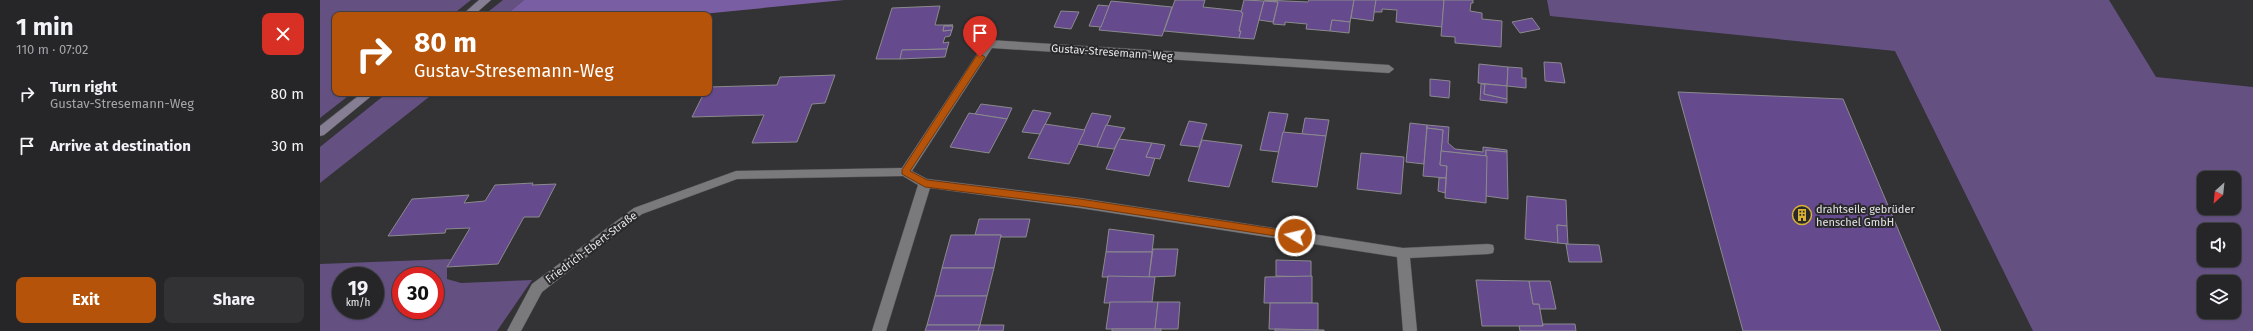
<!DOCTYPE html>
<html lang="en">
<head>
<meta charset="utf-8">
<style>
	:root { --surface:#262628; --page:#323234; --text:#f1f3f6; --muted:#a4a5a8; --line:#424345; --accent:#b45309 }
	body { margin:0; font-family:"Fira Sans",sans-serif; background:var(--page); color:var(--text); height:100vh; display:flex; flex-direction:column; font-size:15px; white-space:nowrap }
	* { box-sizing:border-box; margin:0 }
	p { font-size:13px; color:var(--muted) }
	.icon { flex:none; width:22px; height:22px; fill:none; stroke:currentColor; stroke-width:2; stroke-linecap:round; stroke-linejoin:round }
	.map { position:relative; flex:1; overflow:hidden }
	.side { display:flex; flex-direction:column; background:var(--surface); width:320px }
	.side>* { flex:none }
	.hud { position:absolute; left:12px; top:12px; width:380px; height:84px; border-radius:8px; box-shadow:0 1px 3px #0004,0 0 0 1px var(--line); background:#b45309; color:#fff; overflow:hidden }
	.needle { width:26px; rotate:207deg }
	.controls { position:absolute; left:1877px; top:171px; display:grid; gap:8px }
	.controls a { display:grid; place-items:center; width:44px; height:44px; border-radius:8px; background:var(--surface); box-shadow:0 1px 3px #0004,0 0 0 1px var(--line); font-size:20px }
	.speed { position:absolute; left:12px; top:267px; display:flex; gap:8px; font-size:20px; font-weight:700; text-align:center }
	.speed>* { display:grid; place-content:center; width:52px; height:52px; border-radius:50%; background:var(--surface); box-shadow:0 1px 3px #0004,0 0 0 1px var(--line); line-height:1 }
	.speed small { font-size:10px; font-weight:400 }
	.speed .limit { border:6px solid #d22; background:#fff; color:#111 }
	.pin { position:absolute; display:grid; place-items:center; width:34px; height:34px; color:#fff; margin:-41px -17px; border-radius:50% 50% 50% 0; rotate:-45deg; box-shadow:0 0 4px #0007 }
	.pin .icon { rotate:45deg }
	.me { position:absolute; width:44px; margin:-22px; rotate:279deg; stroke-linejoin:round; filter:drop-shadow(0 0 3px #0008) }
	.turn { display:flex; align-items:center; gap:14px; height:84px; padding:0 16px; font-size:18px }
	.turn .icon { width:52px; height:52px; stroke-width:2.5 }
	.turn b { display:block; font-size:28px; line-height:34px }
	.round { display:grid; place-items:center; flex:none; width:42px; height:42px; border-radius:8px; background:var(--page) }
	.head { display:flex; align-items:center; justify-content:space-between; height:68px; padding:0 16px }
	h1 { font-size:24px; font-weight:700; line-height:30px }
	.action { display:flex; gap:8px; margin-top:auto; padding:8px 16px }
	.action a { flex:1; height:46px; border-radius:8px; background:var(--accent); color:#fff; font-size:16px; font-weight:700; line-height:46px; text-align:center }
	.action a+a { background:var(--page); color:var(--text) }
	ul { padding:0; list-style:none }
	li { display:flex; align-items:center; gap:12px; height:52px; padding:0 16px }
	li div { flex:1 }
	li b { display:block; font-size:15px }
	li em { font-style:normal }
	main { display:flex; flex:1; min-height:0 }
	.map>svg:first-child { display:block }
	.green { fill:#645182; fill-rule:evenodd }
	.forest { fill:#7a5ea3 }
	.building { fill:#654a8d; stroke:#8b8a8d }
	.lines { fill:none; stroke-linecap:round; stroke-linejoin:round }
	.street-casing { stroke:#504f51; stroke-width:1 }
	.secondary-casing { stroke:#504f51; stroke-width:1 }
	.street { fill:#7a797c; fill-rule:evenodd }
	.secondary { fill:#867e93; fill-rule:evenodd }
	.route { fill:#b45309; stroke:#753606 }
	.labels { text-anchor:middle; stroke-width:4; stroke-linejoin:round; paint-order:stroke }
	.street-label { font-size:11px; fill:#e5e5e6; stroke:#29282b }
	.poi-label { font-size:11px; fill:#e5e5e6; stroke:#29282b; text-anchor:start }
</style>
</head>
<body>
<main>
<section class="side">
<div class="head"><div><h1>1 min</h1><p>110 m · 07:02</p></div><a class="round" style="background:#d93025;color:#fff"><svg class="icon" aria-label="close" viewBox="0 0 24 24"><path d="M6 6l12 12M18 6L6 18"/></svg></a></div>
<ul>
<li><svg class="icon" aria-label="right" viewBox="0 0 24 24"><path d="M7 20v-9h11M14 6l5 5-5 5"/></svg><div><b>Turn right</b><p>Gustav-Stresemann-Weg</p></div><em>80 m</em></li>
<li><svg class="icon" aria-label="arrive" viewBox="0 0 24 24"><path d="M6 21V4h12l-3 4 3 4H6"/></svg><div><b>Arrive at destination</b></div><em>30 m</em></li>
</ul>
<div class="action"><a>Exit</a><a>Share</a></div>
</section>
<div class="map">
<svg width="1933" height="331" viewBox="0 0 1933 331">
	<rect width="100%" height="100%" fill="#333235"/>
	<g class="green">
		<path d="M0,0H151L132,15H15V93H32L0,118Z"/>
		<path d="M183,0H204L186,15H164Z"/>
		<path d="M1227,0H1789L1836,77L1933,87V331H1713L1575,51L1230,16ZM1884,178H1914V208H1884ZM1884,230H1914V260H1884ZM1884,282H1914V312H1884Z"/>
		<path d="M67,93H114L0,183V147Z"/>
		<path d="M131,259L127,267V279L141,283L212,280L177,331H0V264ZM21,276H55V310H21ZM81,276H115V310H81Z"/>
	</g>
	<path class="forest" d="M204,0H524L372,15H186Z"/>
	<g class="building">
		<path d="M855,0H885L883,7L921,11V12L923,13L919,31H921L919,38L844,31Z"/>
		<path d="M924,0L944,1L934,39L919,38L921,31H919L923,13L921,12Z"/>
		<path d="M944,0L988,2L989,0H1034L1030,22L1012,20L1010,31L986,29L987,24L965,22V25L953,24L958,2Z"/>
		<path d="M1034,0H1056L1053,21L1031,18Z"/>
		<path d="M1056,0H1124L1122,27L1076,22L1077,10L1062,9V12H1054Z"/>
		<path d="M1124,0H1153V3H1151L1150,11L1162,13V19L1182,21L1181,47L1135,43V37L1121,36Z"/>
		<path d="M791,1L852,7L842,36L779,30Z"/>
		<path d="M944,1L958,2L953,22L939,20Z"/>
		<path d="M778,5L789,6L781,27L769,26Z"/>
		<path d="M620,6L615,25H633L624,26L623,31L632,30L630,36L625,37L623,43L629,42L627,49L582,50L580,59H556L572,8Z"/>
		<path d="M741,11L759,12L751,29L734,27Z"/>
		<path d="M1212,18L1220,29L1200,33L1192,22Z"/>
		<path d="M1012,20L1030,22L1029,33L1010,31Z"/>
		<path d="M624,26H633L632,30L623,31Z"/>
		<path d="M627,49L625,57L580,59L582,50Z"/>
		<path d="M1224,62L1241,63L1245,83L1225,81Z"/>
		<path d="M1159,64L1188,67L1187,86L1158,83Z"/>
		<path d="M1188,67L1202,68V78H1206V88L1187,86Z"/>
		<path d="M515,75L505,103L492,104L477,142L432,143L444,115L372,117L384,93H389V87L457,85L460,77Z"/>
		<path d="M1110,79L1130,81L1129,98L1110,96Z"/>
		<path d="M1161,84H1165L1164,94L1187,99V103L1160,100Z"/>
		<path d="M1165,84L1187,86V99L1164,94Z"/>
		<path d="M1358,92L1523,99L1621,331H1423Z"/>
		<path d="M661,104L692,108L687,119L655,114Z"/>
		<path d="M713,110L731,113L720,134L702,132Z"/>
		<path d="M949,112L968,114L959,152L940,150Z"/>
		<path d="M649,113L687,119L669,153L630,147Z"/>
		<path d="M772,113L791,116L777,147L758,144Z"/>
		<path d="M985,118L1009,120L1006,136L982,134Z"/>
		<path d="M869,121L887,124L879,147L860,145Z"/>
		<path d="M1090,123L1107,125L1104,164L1086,162Z"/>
		<path d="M725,124L765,130L749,164L708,158Z"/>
		<path d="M786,125L805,128L794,149L777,147Z"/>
		<path d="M1107,125L1129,127L1128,143L1135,149L1163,152V147L1187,150V152L1166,150V156L1121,151L1123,130L1107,128Z"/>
		<path d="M1107,128L1123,130L1120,165L1127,166L1126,178L1103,176Z"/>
		<path d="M963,132L1006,136L997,187L952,182Z"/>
		<path d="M799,139L832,143L826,157L835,158L829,176L786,169Z"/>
		<path d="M882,140L922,145L909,187L868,181Z"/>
		<path d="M832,143L845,145L840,159L826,157Z"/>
		<path d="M1166,150L1187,152L1188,199L1166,196Z"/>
		<path d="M1121,151L1167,156L1166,203L1125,198L1127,166L1120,165Z"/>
		<path d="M1041,153L1084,157L1081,194L1037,189Z"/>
		<path d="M1119,178H1126L1125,193L1118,191Z"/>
		<path d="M213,183L212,185L236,184L219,217H204L178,264L127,267L150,228L126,229L125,233L68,236L92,199L149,195L144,203L165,201L175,185Z"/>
		<path d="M1207,196L1246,200L1247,226L1237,225L1238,243L1205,239Z"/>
		<path d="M659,219H710L706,237H681V235H655Z"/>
		<path d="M1237,225L1247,226L1248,244L1238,243Z"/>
		<path d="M789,229L834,235L832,252H786Z"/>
		<path d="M631,235H681L674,268H622Z"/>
		<path d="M1246,244L1279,245L1282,262H1249Z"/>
		<path d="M833,249H858L855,276L829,277Z"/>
		<path d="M786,252H832L829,277H782Z"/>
		<path d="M956,260L991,261V277L956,276Z"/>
		<path d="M622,268H674L667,296H615Z"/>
		<path d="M788,276L835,277L832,302L784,303Z"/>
		<path d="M992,276V303H944L945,277Z"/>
		<path d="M1156,280L1209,281L1213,304H1219L1223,326H1162Z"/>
		<path d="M1209,281H1230L1236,309H1220L1219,304H1213Z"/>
		<path d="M615,296H667L660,325H607Z"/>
		<path d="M790,302H838L835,329H786Z"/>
		<path d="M838,302H860L858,329H835Z"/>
		<path d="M950,303H998V330L949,329Z"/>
		<path d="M1223,324H1255L1256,331H1200L1199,326H1223Z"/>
		<path d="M607,325H660L658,331H605Z"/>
		<path d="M660,325H684L683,331H658Z"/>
		<rect x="792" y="329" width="49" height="2"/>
		<path d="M955,329L1004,330V331H955Z"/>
	</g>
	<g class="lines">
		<g class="street-casing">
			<path id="street" d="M669,40L1069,65L1074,69L1069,73L672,48L592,171L607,179L760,198L1083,248L1168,244L1173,245L1174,249L1173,253L1168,254L1090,258L1097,331H1083L1077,257L760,208L610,188L566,331H552L598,185L583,176L417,179L322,214L222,292L201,331H187L212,284L314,208L416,171L582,168L665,42Z"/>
		</g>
		<g class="secondary-casing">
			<g id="secondary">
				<path d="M159,0H171L154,15H142Z"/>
				<path d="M42,93H55L4,135L0,136V126Z"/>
			</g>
		</g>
		<use href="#street" class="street"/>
		<use href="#secondary" class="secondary"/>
	</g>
	<path class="route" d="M660,54L665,57L590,171L607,180L760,199L975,232L979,236L978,238L975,239L760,206L605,187L582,174V170L657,55Z"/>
	<defs>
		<g id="building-ring" transform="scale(1)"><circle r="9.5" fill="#29282b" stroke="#d9b334" stroke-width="1.5"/><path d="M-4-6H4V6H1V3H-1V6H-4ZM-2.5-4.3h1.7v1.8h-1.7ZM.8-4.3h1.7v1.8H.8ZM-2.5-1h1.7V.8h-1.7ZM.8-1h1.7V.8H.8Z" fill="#d9b334"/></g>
	</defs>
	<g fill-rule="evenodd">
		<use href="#building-ring" x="1482" y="215"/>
	</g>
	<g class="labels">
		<g class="street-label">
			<text transform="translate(792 52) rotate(4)" y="4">Gustav-Stresemann-Weg</text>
			<text transform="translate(271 247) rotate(-37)" y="4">Friedrich-Ebert-Straße</text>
		</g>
		<g class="poi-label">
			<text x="1496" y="213">drahtseile gebrüder<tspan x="1496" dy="13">henschel GmbH</tspan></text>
		</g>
	</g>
</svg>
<div class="controls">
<a><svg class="needle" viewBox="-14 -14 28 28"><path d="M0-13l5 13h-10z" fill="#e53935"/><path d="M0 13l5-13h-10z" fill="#a4a5a8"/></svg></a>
<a><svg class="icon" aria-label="sound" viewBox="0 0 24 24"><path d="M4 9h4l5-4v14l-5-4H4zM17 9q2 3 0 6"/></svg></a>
<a><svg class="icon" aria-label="layers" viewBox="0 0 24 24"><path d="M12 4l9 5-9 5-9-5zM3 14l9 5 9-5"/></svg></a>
</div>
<div class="speed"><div>19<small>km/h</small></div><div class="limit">30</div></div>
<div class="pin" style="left:660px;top:57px;background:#d93025"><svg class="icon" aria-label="arrive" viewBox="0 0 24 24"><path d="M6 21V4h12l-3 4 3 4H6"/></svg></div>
<svg class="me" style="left:975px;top:236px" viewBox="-20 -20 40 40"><circle r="17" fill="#b45309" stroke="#fff" stroke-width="3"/><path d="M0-11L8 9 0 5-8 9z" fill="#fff"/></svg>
<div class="hud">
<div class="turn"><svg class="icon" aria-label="right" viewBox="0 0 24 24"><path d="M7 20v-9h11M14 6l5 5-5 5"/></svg><div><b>80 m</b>Gustav-Stresemann-Weg</div></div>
</div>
</div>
</main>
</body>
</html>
